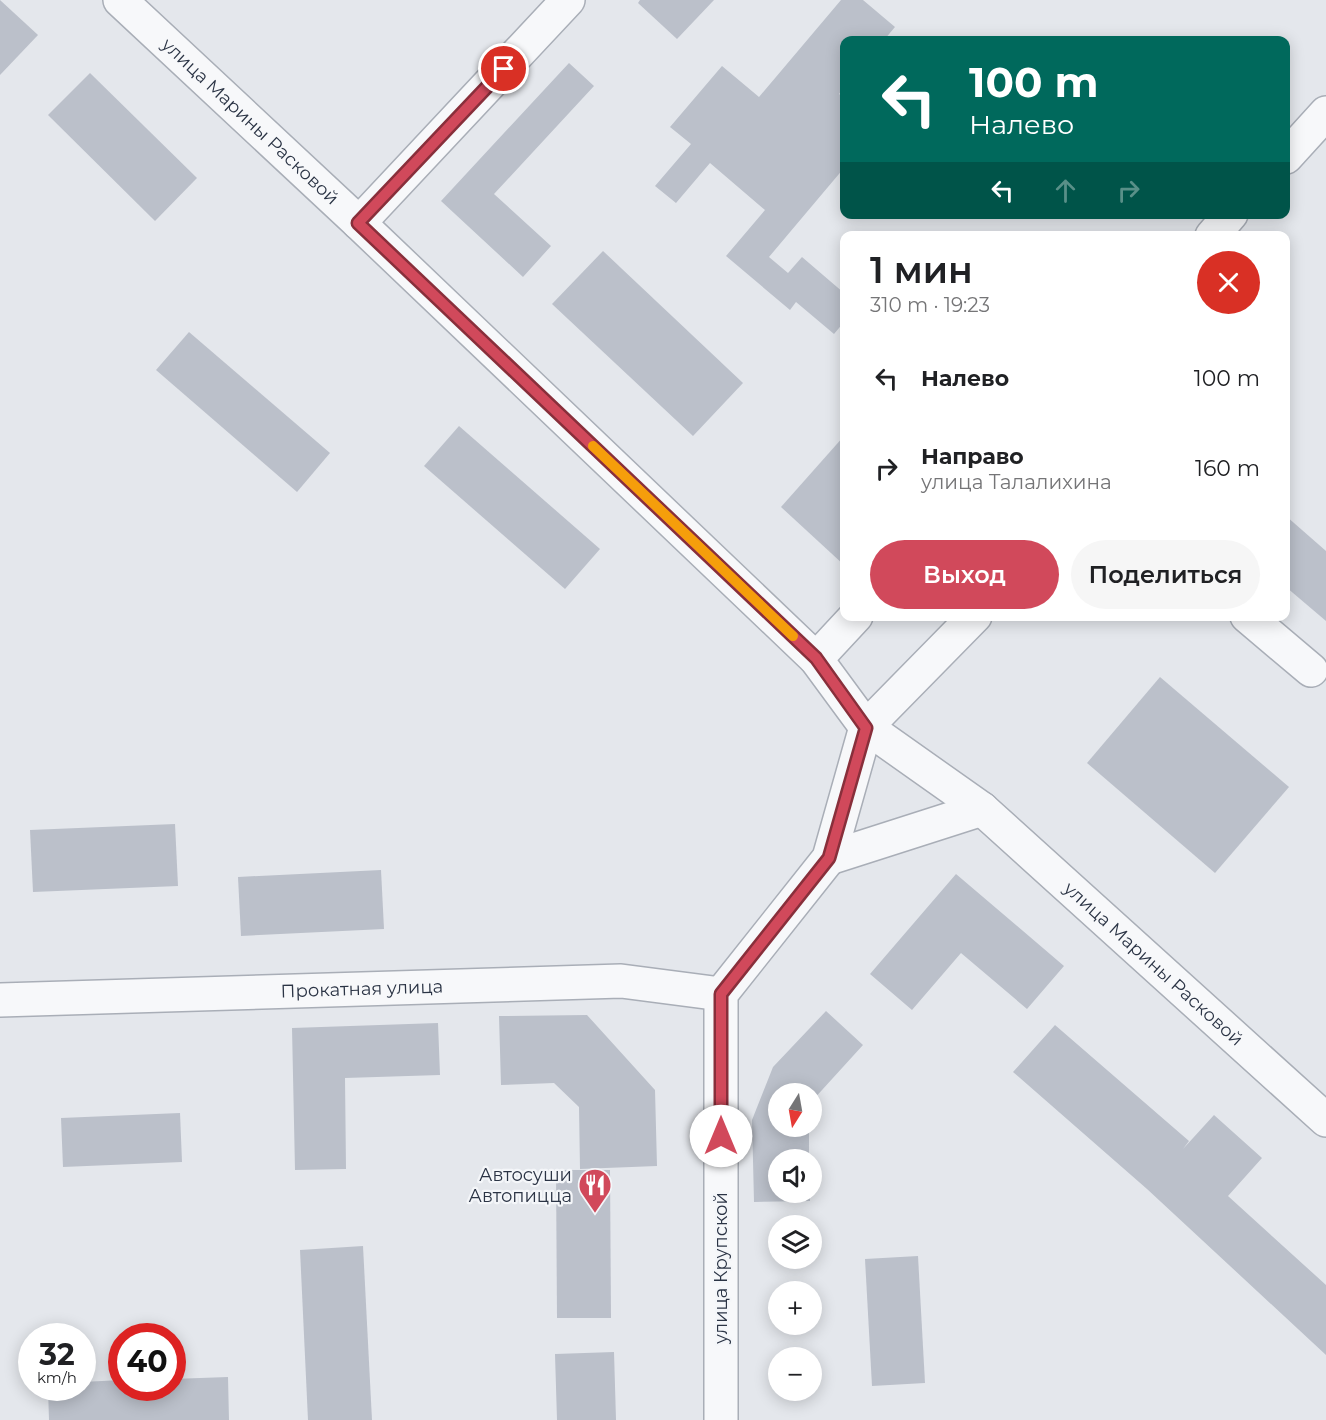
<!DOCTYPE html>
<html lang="ru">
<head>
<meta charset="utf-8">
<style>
	:root { --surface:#fff; --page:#f6f6f6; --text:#202124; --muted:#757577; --accent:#d1495b }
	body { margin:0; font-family:Montserrat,sans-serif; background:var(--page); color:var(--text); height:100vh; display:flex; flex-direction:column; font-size:22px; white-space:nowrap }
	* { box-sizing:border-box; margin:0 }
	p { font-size:20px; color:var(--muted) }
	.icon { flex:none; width:33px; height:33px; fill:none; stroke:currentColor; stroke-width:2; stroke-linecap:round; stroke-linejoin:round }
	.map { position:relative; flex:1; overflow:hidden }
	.sheet { position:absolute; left:840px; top:231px; width:450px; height:390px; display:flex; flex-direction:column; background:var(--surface); border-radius:12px; box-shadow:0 3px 15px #0003 }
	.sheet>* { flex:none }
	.hud { position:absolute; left:840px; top:36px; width:450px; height:183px; border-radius:12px; box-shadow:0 3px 15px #0003; background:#00695c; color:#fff; overflow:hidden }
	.needle { width:39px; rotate:191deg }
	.controls { position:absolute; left:768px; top:1083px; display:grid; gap:12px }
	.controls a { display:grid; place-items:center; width:54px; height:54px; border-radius:50%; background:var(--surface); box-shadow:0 3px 15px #0003; font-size:30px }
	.speed { position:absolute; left:18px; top:1323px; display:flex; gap:12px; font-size:30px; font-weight:700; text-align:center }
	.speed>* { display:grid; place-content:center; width:78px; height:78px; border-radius:50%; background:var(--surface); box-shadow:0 3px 15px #0003; line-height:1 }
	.speed small { font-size:15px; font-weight:400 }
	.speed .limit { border:9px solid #d22; background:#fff; color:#111 }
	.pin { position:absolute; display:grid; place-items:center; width:51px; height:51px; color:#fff; margin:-26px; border:3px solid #fff; border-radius:50%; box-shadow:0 2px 6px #0007 }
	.me { position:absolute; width:66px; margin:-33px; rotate:0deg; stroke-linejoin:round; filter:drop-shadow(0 0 4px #0008) }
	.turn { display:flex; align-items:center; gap:21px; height:126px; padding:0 30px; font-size:27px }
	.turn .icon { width:78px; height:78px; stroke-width:2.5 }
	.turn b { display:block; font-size:42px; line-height:51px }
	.lanes { display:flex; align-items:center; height:57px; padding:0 30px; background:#0003; justify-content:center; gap:30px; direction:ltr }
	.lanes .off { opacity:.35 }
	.round { display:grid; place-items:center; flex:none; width:63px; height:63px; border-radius:32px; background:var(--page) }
	.headline { display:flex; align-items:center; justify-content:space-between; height:102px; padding:0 30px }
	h1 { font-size:36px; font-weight:600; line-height:45px }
	.cta { display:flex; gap:12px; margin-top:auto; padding:12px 30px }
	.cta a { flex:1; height:69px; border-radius:36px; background:var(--accent); color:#fff; font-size:24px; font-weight:600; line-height:69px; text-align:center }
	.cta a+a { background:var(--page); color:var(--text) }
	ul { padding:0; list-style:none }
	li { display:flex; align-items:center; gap:18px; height:90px; padding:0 30px }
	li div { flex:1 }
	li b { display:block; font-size:22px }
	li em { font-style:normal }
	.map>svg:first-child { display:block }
	.building { fill:#bbc0ca }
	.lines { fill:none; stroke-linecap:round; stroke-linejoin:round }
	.minor-casing { stroke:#a9aeb7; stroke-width:36 }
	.minor { stroke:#f7f8fa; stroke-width:33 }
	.route-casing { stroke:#882f3b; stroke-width:15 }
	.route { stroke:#d1495b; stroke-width:10 }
	.slow { stroke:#f59e0b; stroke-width:10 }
	.labels { text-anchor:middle; stroke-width:4.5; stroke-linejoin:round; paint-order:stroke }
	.street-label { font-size:18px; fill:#2b3445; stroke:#f4f6f9 }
	.poi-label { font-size:18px; fill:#2b3445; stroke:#f4f6f9; text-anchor:end }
</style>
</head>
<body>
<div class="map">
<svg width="1326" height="1420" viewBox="0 0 1326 1420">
	<rect width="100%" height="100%" fill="#e4e7ec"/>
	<g class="building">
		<path d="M0,0L38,35L0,75Z"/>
		<path d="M640,0H714L677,39L638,3Z"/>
		<path d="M841,0H863L895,27L884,40H844V87L839,94L844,98V168L769,257L788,273L802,257L844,293V322L834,334L796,302L790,310L726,256L765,210L710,163L676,203L655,186L691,144L670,127L722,66L759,97Z"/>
		<path d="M569,63L594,86L494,194L551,246L523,277L441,201Z"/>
		<path d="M90,73L197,178L155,221L48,115Z"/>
		<path d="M603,251L743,383L693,436L552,304Z"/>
		<path d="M189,332L330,453L297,492L156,370Z"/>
		<path d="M459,426L600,549L565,589L424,466Z"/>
		<path d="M844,436V565L781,507Z"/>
		<path d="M1286,516L1326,551V621L1286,587Z"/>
		<path d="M1160,677L1289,787L1215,873L1087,763Z"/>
		<path d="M175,824L178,886L33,892L30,830Z"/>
		<path d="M381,870L384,929L241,936L238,877Z"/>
		<path d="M956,874L1064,966L1027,1009L961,953L912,1010L870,974Z"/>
		<path d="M826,1011L863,1045L812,1101V1094H778V1126H809V1160H778V1192H810V1201L754,1202L752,1120L773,1067Z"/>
		<path d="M587,1015L655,1090L657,1166L580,1169L579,1107L554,1083L501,1085L499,1016Z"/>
		<path d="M438,1023L440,1075L345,1078L346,1169L295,1170L292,1028Z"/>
		<path d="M1055,1025L1189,1141L1183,1149L1214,1115L1262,1158L1228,1196L1326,1285V1355L1147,1189L1013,1072Z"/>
		<path d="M180,1113L182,1162L63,1167L61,1118Z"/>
		<path d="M556,1170H610L611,1318H557Z"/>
		<path d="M363,1246L372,1420H308L300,1250Z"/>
		<path d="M918,1256L925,1383L872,1386L865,1259Z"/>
		<path d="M614,1352L616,1420H557L555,1354Z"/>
		<path d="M228,1377L229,1420H49L48,1388H82V1382L122,1380V1388H172V1379Z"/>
	</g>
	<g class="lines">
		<g class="minor-casing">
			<g id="minor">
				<path id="s1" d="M120,0L359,223L816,659L866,727L982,809L1326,1120"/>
				<path d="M1286,157L1326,113"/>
				<path d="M359,223L568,0"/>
				<path d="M1212,236L1231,214"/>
				<path d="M1247,616L1311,670"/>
				<path d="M816,659L856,616"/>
				<path d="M829,858L982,809"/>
				<path id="s2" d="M0,1000L621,981L721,994"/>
				<path d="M721,1420V994L829,858L866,727L975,616"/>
			</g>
		</g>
		<use href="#minor" class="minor"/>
	</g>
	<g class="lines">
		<g class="route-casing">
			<path id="route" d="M504,69L358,223L816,658L866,728L829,858L721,994V1136"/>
		</g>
		<use href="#route" class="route"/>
		<path class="slow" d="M593,446L793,636"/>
	</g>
	<defs>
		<g id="restaurant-pin" transform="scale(1.725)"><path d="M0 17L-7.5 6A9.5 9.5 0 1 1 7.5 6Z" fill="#d1495b" stroke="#f4f6f9"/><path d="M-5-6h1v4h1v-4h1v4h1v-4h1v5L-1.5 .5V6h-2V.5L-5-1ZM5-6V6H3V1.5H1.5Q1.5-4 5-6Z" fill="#fff"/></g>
	</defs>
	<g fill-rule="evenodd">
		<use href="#restaurant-pin" x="595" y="1185"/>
	</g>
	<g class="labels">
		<g class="street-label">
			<text dy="6" stroke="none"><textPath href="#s1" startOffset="178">улица Марины Расковой</textPath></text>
			<text dy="6" stroke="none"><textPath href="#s1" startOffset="1416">улица Марины Расковой</textPath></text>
			<text dy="6" stroke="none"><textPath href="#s2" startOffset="362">Прокатная улица</textPath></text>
			<text transform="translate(721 1268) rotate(-90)" y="6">улица Крупской</text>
		</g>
		<g class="poi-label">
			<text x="572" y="1181">Автосуши<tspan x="572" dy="21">Автопицца</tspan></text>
		</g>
	</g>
</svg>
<div class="controls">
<a><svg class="needle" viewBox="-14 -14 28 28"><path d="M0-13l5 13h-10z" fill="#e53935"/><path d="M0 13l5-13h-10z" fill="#757577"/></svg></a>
<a><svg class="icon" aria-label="sound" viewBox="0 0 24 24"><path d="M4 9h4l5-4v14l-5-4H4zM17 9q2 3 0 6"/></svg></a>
<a><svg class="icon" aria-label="layers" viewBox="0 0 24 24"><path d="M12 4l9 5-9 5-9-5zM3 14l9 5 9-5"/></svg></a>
<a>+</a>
<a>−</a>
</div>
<div class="speed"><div>32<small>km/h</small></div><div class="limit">40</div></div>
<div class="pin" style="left:504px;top:69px;background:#d93025"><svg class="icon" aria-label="arrive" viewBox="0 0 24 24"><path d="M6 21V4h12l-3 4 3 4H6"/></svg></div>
<svg class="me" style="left:721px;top:1136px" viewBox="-20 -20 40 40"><circle r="19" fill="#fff"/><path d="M0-13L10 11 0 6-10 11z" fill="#d1495b"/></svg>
<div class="hud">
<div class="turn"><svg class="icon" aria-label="left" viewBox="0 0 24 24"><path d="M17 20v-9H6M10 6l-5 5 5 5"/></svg><div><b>100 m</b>Налево</div></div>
<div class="lanes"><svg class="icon" aria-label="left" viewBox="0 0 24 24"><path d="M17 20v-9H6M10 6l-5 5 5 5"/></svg><svg class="icon off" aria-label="ahead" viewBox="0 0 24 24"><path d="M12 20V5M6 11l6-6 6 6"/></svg><svg class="icon off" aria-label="right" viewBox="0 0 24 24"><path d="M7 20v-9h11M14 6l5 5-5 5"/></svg></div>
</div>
<section class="sheet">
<div class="headline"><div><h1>1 мин</h1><p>310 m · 19:23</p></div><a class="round" style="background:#d93025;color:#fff"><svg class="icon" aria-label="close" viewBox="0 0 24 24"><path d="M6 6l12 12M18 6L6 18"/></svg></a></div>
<ul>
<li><svg class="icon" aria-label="left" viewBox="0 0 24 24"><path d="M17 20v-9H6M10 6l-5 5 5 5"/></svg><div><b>Налево</b></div><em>100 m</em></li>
<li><svg class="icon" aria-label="right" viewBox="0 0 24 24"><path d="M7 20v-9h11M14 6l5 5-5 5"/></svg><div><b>Направо</b><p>улица Талалихина</p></div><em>160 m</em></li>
</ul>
<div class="cta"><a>Выход</a><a>Поделиться</a></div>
</section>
</div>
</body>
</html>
